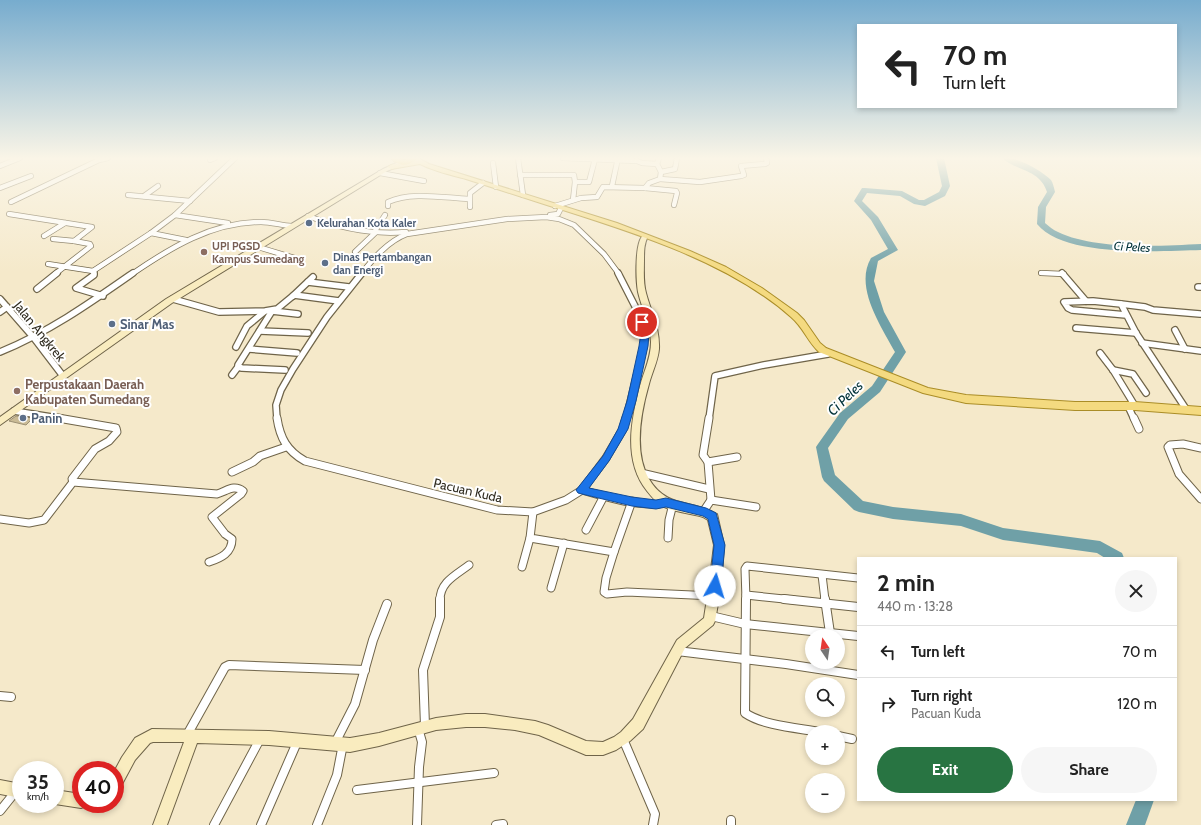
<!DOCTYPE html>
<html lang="en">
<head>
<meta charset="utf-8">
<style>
	:root { --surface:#fff; --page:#f6f6f6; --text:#222; --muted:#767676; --line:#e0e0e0; --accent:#287442 }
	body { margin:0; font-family:Cabin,sans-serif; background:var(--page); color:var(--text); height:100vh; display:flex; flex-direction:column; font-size:15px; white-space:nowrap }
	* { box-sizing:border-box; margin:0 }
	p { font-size:13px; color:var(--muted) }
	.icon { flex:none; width:22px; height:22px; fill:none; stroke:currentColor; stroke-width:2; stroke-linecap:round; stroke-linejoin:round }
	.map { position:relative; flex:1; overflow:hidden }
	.drawer { position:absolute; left:857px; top:557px; width:320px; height:244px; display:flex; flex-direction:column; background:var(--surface); border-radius:0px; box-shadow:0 2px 6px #0003 }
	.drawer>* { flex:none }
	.banner { position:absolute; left:857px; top:24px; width:320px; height:84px; border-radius:0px; box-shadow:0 2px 6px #0003; background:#fff; color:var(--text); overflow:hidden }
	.needle { width:26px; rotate:347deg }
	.buttons { position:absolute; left:805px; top:629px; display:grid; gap:8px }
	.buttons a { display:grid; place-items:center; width:40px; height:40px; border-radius:50%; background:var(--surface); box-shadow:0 2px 6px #0003; font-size:20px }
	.speed { position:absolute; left:12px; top:761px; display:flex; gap:8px; font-size:20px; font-weight:700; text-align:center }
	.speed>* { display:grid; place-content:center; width:52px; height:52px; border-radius:50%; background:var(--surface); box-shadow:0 2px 6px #0003; line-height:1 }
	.speed small { font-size:10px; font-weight:400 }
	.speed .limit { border:6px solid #d22; background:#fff; color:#111 }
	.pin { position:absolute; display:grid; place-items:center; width:34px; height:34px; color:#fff; margin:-17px; border:2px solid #fff; border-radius:50%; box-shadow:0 1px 4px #0007 }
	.me { position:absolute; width:44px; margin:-22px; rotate:6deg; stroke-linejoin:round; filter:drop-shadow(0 0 3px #0008) }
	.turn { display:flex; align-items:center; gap:14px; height:84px; padding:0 20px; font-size:18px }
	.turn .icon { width:52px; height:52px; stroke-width:2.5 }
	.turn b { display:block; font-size:28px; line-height:34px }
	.round { display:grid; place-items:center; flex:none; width:42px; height:42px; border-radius:21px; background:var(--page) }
	.headline { display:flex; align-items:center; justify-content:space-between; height:68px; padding:0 20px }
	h1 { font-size:24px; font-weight:800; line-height:30px }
	.cta { display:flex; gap:8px; margin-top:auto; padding:8px 20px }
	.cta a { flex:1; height:46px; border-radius:24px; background:var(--accent); color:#fff; font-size:16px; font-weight:800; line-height:46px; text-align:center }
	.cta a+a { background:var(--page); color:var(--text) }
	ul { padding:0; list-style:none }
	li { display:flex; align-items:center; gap:12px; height:52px; padding:0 20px; border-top:1px solid var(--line) }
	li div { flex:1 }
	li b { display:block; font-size:15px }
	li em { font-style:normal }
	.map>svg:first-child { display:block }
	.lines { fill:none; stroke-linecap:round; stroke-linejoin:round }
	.river { fill:#6fa0a7; fill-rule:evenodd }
	.building { fill:#cabb95; stroke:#9c9074 }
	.street-far3-casing { stroke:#6f6449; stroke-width:6 }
	.street-far2-casing { stroke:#6f6449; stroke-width:8 }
	.street-far1-casing { stroke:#6f6449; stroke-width:9 }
	.street-casing { stroke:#6f6449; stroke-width:10 }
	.secondary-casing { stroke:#6f6449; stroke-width:2 }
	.primary-casing { stroke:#aa8d27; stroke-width:2 }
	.highway-casing { stroke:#aa8d27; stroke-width:2 }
	.street-far3 { stroke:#fff; stroke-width:4.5 }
	.street-far2 { stroke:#fff; stroke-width:5.5 }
	.street-far1 { stroke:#fff; stroke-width:7 }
	.street { stroke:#fff; stroke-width:8 }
	.secondary { fill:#f9ecbf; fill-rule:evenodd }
	.primary { fill:#f4da80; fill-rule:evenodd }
	.highway { fill:#ecc12b; fill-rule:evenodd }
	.route { fill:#1a73e8; stroke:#114b97 }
	.service-dot { fill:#5c6f8a; stroke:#fff; stroke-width:1.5 }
	.education-dot { fill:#8d6e63; stroke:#fff; stroke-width:1.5 }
	.labels { text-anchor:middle; stroke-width:4; stroke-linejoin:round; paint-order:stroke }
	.far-service-label { font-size:11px; font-weight:bold; fill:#4e5e75; stroke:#fff; text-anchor:start }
	.far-education-label { font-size:11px; font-weight:bold; fill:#785e54; stroke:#fff; text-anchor:start }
	.far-water-label { font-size:12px; font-style:italic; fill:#003137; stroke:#fff }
	.service-label { font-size:13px; font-weight:bold; fill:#4e5e75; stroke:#fff; text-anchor:start }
	.street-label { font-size:13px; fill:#302c20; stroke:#fff }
	.education-label { font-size:13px; font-weight:bold; fill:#785e54; stroke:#fff; text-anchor:start }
	.water-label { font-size:14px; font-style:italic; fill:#003137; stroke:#fff }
</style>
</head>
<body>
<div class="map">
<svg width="1201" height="825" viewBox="0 0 1201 825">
	<rect width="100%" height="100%" fill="#f5e9ca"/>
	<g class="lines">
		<g class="river">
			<path d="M936,158H944L950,186L945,196L925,206L914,204L900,196L867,193L862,201L878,217L898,250L878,261L874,281L884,312L906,352L880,392L848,419L828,448L835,475L863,501L893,507L961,514L1003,528L1100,541L1122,553L1124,558H1105L1097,553L1003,540L961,526L893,519L859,512L854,510L824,481L822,477L816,447L818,444L840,413L872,386L895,352C881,326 854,287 871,258L888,249L871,220L854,201L862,188H865L902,191L919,200H924L939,192L942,186Z"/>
			<path d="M1002,158C1016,156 1041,170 1051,180C1053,183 1054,188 1055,192L1046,207L1045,223C1049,226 1053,230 1058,232C1095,250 1160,246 1201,244V250C1161,251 1064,258 1037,224L1038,207L1047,192C1040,169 1016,171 1002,158Z"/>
			<path d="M1136,800H1154L1145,825H1126Z"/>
		</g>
	</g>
	<path class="building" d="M16,416L33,418L26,425L9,421Z"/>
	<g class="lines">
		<g class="street-far3-casing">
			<g id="street-far3">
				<path d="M518,158L523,195"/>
				<path d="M563,158L637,161L642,163L657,164L659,158"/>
				<path d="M210,160L215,158"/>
				<path d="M493,163L496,187"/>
				<path d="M0,166L20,158"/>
				<path d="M661,172L675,169L677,158"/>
				<path d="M380,173L424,181"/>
				<path d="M520,175H574L575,182L573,200"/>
				<path d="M660,179L700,182L741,176L744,175L741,166L765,164L767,163L766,158"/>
				<path d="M575,182H589L595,159"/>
				<path d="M612,186L618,158"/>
				<path d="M0,188L31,176"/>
				<path d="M645,188L676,191L677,193L674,205"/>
				<path d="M128,195L190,201"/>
				<path d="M144,196L158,186"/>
				<path d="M11,202L99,160L108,158"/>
				<path d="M388,206V202C412,191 444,198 469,199"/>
				<path d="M555,206L581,198L597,197L603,187L645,188L649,183L660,179L661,172L657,164"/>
				<path d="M470,207V193L483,183"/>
				<path d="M9,214L92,227L74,241L90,244L91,246L55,274"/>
				<path d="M175,215L228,223"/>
				<path d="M550,215L558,214L561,208"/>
				<path d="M308,216C339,228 372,235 406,232"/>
				<path d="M375,231L385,215"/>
				<path d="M151,233L186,240"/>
				<path d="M44,236L65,223"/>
				<path d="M53,239L74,241"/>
				<path d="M258,247L298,259"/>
				<path d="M355,252L376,232"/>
				<path d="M48,264L93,271"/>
				<path d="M1041,273L1064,274"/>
				<path d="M94,274L93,271L151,233L175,215L235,158"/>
				<path d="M132,274C170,248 212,222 261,222C270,222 281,225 291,226"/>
				<path d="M361,274C373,259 388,241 407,234L507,219L546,217L559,219L574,225L604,254L619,274"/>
			</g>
		</g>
		<g class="street-far2-casing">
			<g id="street-far2">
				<path d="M94,273V275L76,288L103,296"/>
				<path d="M618,273L639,314L645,332L644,346L626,419"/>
				<path d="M1062,273L1086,301"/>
				<path d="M308,282L349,287"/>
				<path d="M1198,287H1201"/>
				<path d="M37,289L57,273"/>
				<path d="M293,296L313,277"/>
				<path d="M0,299L34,338L63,376"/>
				<path d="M173,299L219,312L265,311L277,309L294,295L339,301"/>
				<path d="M1121,304L1145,307L1153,310L1200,314"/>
				<path d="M0,312L7,307"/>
				<path d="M1126,315L1072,310L1068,308L1064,302L1093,301L1121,304L1136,333L1186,409"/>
				<path d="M1076,328L1136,333"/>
				<path d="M1175,330L1185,349"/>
				<path d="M260,331L308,333"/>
				<path d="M1142,343L1201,351"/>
				<path d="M236,347L247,326L264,312"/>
				<path d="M249,349L297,353"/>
				<path d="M0,352C49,332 90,303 133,273"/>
				<path d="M1100,353L1113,370L1135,406"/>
				<path d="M285,370L242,368L238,367V365L272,311L298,314"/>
				<path d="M1113,370L1133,374L1146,393"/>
				<path d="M232,375L238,367"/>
				<path d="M1128,406L1134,419"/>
				<path d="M14,411L64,419"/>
				<path d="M277,419L276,405L281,390L293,369L327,317L362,273"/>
				<path d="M709,419L715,376L764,365L828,354"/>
			</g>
		</g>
		<g class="street-far1-casing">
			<g id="street-far1">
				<path d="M58,418L116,428L117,432L109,441L95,449L72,479L73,482"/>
				<path d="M277,418C280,438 287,451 305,461L497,510L533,512L566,500L582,490L606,458L623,429L626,418"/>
				<path d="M1134,418L1139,429"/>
				<path d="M1201,448L1183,444L1170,445L1168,447L1179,474L1201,499"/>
				<path d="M708,462L703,455L709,418"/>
				<path d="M232,472L253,462L260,456L286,447"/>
				<path d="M641,473L709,489"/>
				<path d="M582,490C609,498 638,507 666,503"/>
				<path d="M711,500L708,462L737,457"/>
				<path d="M533,512L530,538L614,552L632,501"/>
				<path d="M703,512L711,500L756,507"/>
				<path d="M0,519L29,523L44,520L73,482L217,494C227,491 234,484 243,491L241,494L212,517L225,534L232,539C232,553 221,558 209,562"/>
				<path d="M586,530L604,496"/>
				<path d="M668,538L669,520L673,504"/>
				<path d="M614,552L606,578L604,592L607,594L627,592L714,596"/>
				<path d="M522,567L530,538"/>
				<path d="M822,575L825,600"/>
				<path d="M551,588L564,543"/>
				<path d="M746,595L794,600"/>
				<path d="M440,600C440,582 456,575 469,565"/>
				<path d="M746,600L745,569L747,566L858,578"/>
			</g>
		</g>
		<g class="street-casing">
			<g id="street">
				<path d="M746,599L745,713C764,726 798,728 820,732"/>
				<path d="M784,599L858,607"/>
				<path d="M825,599L830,633"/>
				<path d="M711,616L745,624L858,636"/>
				<path d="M677,651L786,664L858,675"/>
				<path d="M0,696L11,697"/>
				<path d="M425,726L423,670L440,617V599"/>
				<path d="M187,735L225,667L229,665L365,670"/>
				<path d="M838,736L852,739"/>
				<path d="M623,739L655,814L653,825"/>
				<path d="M335,743L355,704L373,640L387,604"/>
				<path d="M357,790L494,773"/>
				<path d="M0,811L16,791"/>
				<path d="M731,820V825"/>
				<path d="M214,825L260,739"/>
				<path d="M261,825L298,740"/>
				<path d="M317,825L337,775L343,744"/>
				<path d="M417,825L419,767L422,742L418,728"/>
				<path d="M496,825L503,824"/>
			</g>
		</g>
		<g class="secondary-casing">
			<g id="secondary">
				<path d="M399,162L401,163V165L387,171L172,303L0,425V417L166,299L383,169Z"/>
				<path d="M645,234L648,236C644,244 644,251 644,260C644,271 643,282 646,293C651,312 660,328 659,349C658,361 652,372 649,384C641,412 633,451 649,479C667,509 691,499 717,514L724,545L721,586L715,621L713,625L685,648L643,729L630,741L616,750L603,755H586L539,735L515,730L485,727H466L436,730L379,746L350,752L269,745L197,743L167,825H153L184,742H153L150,743L135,760L120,788L115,790V770L122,757L135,738L152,729L269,731L350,738L379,733L436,718L466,714H485L535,721L548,725L586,741L603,742L614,737L621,732L633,719L677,640L704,618L709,586L714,545L708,520L703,517C693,514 670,511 662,506C656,502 651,496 647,491C623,461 631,420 640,386C644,371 651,358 651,342C650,324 642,309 638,292C636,281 634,238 645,234Z"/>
				<path d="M0,780L21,784V798L0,794Z"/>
				<path d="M55,790L81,794V804H87L86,806L81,808L55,804Z"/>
			</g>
		</g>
		<g class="primary-casing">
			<path id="primary" d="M411,158H418L429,164L617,223L690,251L726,267L762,288L797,313L804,320L820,343L826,348L928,388L966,395L1075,402H1135L1201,407V415L1135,410H1075L966,403L923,393L819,352C808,342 803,327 791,317C728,261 629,231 550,206C522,197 494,188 466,179C451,175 434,171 420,164L391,169L388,167L391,165L415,161Z"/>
		</g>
		<g class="highway-casing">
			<path id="highway" d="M391,158H399L404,160L409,158H417C410,167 398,167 391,158Z"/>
		</g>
		<use href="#street-far3" class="street-far3"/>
		<use href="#street-far2" class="street-far2"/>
		<use href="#street-far1" class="street-far1"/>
		<use href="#street" class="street"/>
		<use href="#secondary" class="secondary"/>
		<use href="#primary" class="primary"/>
		<use href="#highway" class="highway"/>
	</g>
	<linearGradient id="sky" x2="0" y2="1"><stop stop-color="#77acce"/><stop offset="0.58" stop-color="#faf5e7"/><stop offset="1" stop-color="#faf5e7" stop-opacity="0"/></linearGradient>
	<rect width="1201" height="273" fill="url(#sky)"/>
	<path class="route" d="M642,320L646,322L649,332L648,346L636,401L628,429L609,461L589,488L632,497L656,500L666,498L706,508L716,513L725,545L721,586L719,589L715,591L711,589L710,586L714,545L708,519L703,516L666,507L656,509L632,506L582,494L578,493L576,490L603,456L618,429L627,401L639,346L641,332L638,322Z"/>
	<g class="service-dot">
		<circle cx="309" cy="223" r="4"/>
		<circle cx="325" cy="263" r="4"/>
		<circle cx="112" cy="324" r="4"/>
		<circle cx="23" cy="418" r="4"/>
	</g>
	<g class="education-dot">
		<circle cx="204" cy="252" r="4"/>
		<circle cx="17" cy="391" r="4"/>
	</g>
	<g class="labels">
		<g class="far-service-label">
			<text x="317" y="227">Kelurahan Kota Kaler</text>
			<text x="333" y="261">Dinas Pertambangan<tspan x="333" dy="13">dan Energi</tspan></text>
		</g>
		<g class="far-education-label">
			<text x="212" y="250">UPI PGSD<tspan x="212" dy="13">Kampus Sumedang</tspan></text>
		</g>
		<g class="far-water-label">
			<text transform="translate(1132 247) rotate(3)" y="4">Ci Peles</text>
		</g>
		<g class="service-label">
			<text x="120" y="329">Sinar Mas</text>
			<text x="31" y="423">Panin</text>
		</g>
		<g class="street-label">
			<text transform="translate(40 331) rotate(51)" y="5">Jalan Angkrek</text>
			<text transform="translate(468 490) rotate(13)" y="5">Pacuan Kuda</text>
		</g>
		<g class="education-label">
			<text x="25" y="389">Perpustakaan Daerah<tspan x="25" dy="15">Kabupaten Sumedang</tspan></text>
		</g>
		<g class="water-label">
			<text transform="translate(845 398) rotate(-44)" y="5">Ci Peles</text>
		</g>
	</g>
</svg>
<div class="buttons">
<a><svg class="needle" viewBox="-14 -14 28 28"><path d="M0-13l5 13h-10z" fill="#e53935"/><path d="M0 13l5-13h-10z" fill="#767676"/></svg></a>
<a><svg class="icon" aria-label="search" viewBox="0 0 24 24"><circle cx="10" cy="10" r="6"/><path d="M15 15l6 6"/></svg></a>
<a>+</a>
<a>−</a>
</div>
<div class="speed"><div>35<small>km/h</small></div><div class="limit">40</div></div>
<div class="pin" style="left:642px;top:322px;background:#d93025"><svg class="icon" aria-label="arrive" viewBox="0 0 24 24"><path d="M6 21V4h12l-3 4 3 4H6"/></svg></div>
<svg class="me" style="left:715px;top:586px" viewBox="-20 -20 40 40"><circle r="19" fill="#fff"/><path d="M0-13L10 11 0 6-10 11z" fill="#1a73e8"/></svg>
<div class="banner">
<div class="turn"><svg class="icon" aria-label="left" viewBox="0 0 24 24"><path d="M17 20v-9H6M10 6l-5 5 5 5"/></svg><div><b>70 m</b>Turn left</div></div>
</div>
<section class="drawer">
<div class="headline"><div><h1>2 min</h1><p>440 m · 13:28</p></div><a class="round"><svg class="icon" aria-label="close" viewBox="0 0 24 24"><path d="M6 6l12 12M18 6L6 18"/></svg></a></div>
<ul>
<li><svg class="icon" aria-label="left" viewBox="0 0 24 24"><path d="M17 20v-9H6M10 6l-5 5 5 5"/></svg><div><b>Turn left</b></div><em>70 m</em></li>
<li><svg class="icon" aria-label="right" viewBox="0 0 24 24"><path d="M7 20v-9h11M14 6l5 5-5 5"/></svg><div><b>Turn right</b><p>Pacuan Kuda</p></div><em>120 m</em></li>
</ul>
<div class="cta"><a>Exit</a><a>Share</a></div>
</section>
</div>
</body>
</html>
